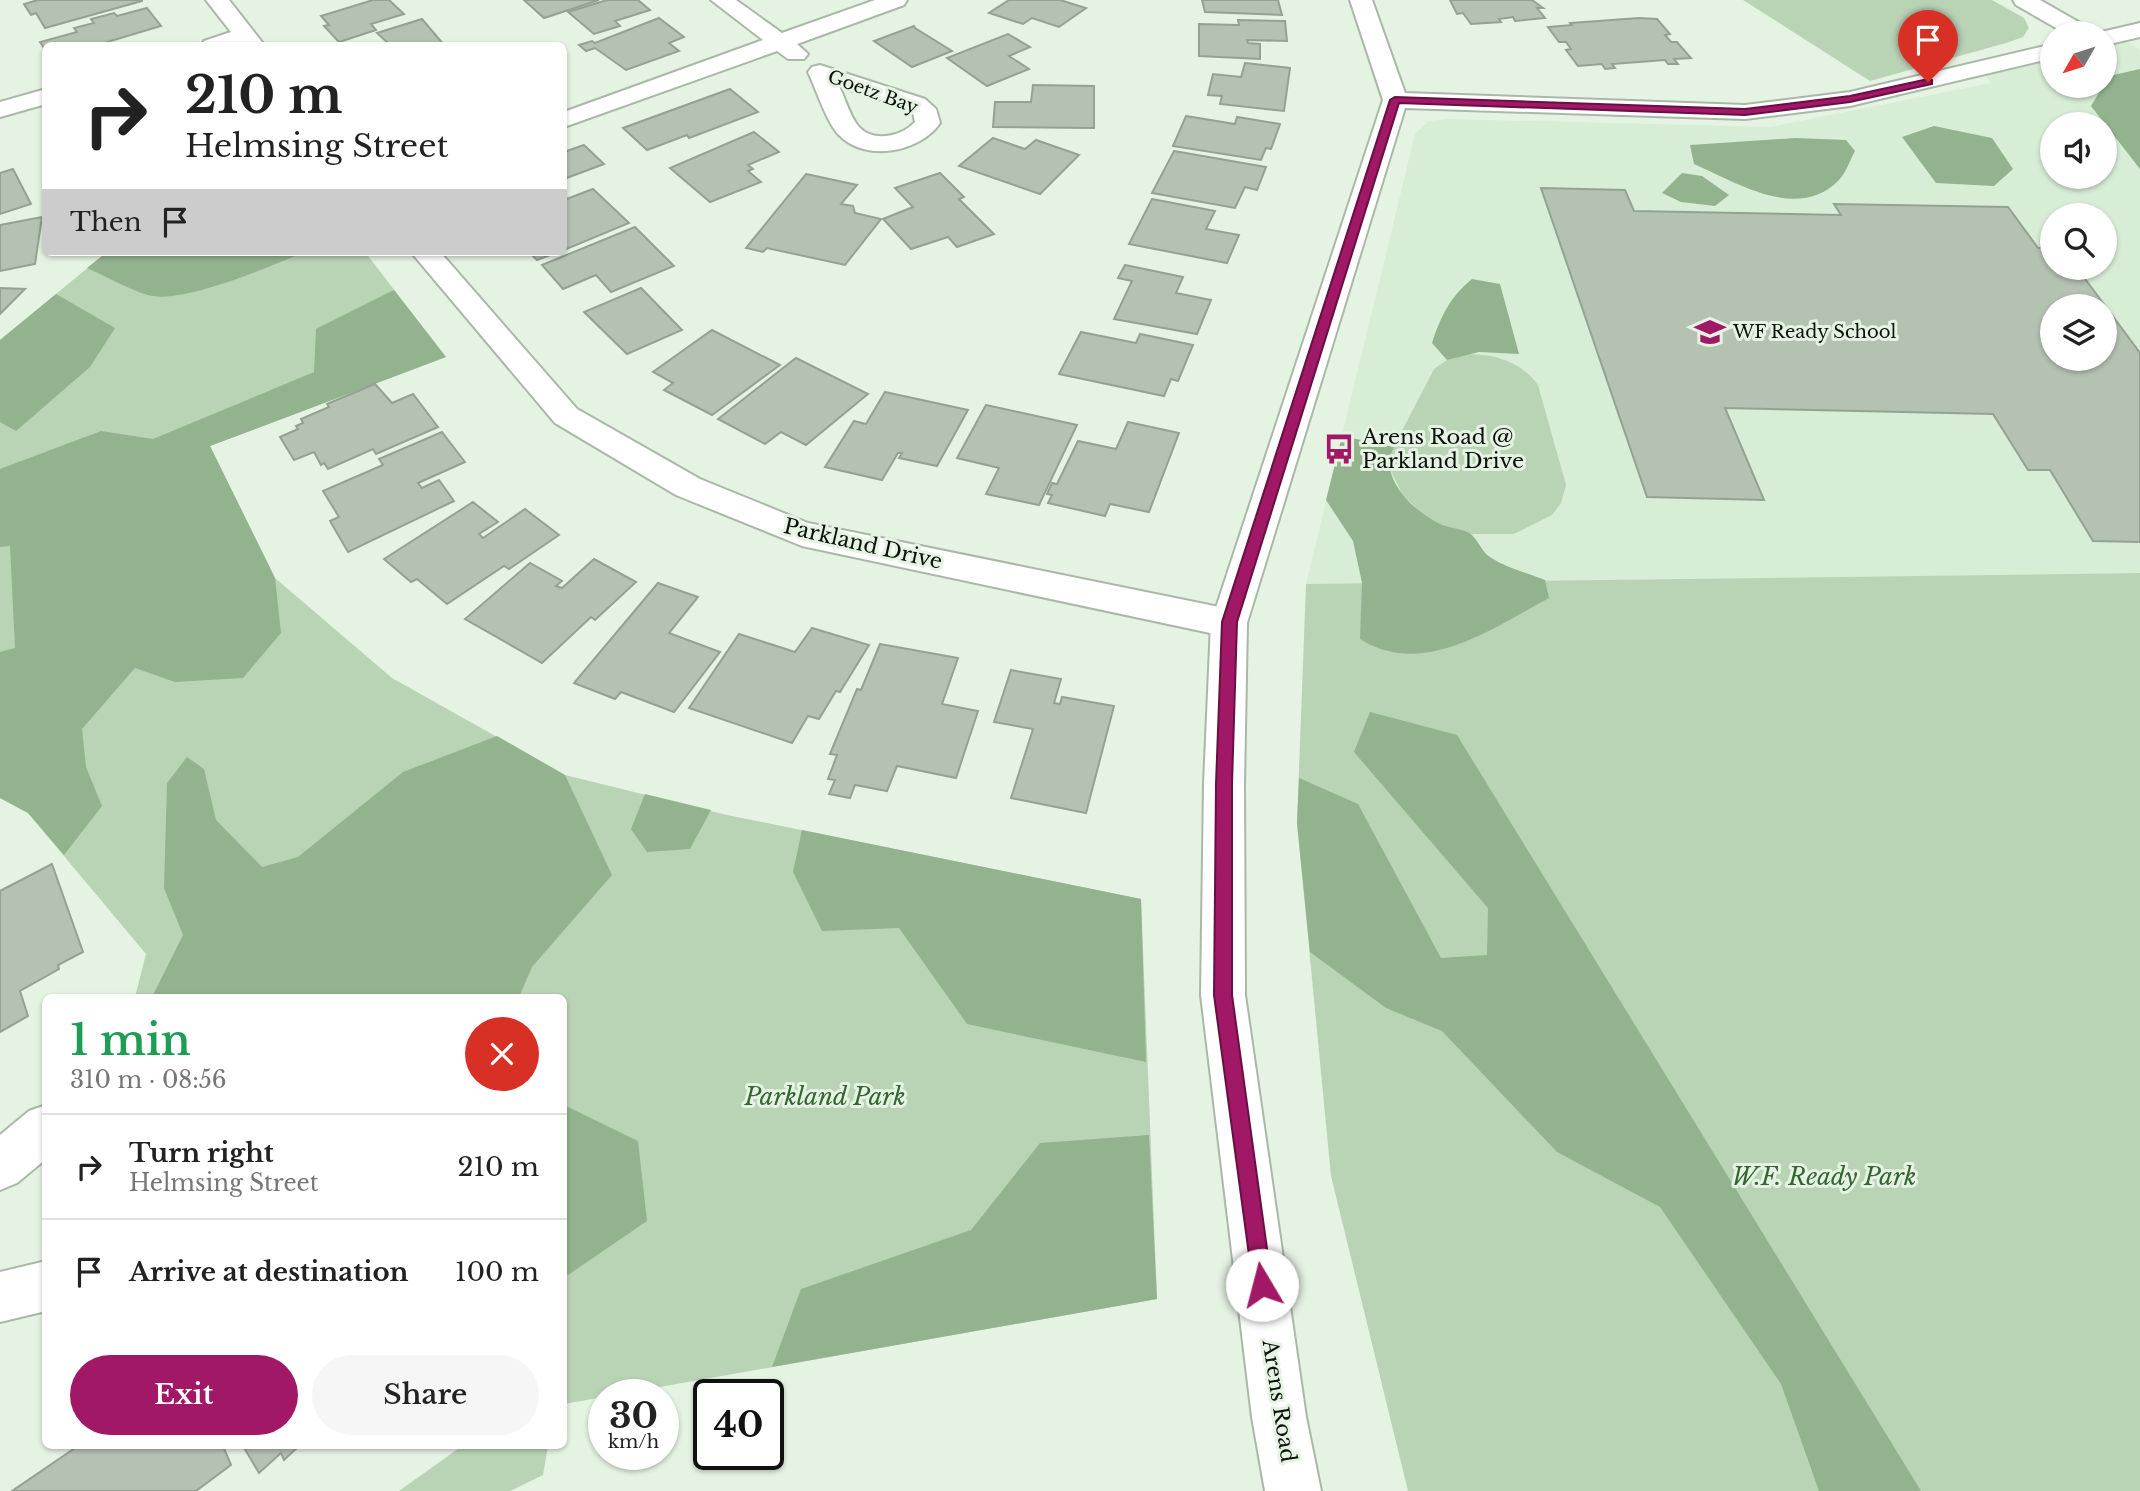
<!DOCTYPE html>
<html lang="en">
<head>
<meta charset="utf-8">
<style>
	:root { --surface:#fff; --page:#f6f6f6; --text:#222; --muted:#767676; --line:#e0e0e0; --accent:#a01866 }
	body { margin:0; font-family:"Libre Baskerville",serif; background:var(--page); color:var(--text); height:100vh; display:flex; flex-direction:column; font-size:26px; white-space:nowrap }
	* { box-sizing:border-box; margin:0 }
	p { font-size:23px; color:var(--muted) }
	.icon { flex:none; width:38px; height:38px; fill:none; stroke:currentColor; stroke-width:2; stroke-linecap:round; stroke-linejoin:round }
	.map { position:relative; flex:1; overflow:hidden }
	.drawer { position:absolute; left:42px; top:994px; width:525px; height:455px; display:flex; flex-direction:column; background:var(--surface); border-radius:10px; box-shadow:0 2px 5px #0004 }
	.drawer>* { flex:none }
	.top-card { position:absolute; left:42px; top:42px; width:525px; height:214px; border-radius:10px; box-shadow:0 2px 5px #0004; background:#fff; color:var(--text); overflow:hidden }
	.needle { width:46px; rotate:231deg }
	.controls { position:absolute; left:2040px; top:21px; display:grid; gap:14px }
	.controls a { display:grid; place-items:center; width:77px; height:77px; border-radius:50%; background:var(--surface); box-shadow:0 2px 5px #0004; font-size:35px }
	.speed { position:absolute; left:588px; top:1379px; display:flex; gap:14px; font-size:35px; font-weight:700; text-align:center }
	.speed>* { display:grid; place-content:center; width:91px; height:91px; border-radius:50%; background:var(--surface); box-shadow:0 2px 5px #0004; line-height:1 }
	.speed small { font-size:18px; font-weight:400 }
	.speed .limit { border:4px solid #111; border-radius:10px; background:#fff; color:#111 }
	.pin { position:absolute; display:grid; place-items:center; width:60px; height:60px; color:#fff; margin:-72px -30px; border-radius:50% 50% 50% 0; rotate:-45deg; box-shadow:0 0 7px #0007 }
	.pin .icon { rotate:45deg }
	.me { position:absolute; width:77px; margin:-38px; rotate:352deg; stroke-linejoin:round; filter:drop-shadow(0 0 5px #0008) }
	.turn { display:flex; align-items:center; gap:24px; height:147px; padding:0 28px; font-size:32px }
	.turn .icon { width:91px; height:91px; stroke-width:2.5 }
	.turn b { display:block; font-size:49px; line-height:60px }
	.then { display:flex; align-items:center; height:66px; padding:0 28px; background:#0003; gap:14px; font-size:26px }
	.round { display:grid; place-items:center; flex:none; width:74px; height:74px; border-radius:37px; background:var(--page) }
	.summary { display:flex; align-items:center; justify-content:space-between; height:119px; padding:0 28px }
	h1 { font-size:42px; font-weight:600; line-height:52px; color:#1e9e55 }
	.cta { display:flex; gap:14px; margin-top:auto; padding:14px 28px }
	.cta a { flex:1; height:80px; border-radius:42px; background:var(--accent); color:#fff; font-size:28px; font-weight:600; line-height:80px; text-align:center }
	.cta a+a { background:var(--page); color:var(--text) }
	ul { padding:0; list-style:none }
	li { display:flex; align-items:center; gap:21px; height:105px; padding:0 28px; border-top:2px solid var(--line) }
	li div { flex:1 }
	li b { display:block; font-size:26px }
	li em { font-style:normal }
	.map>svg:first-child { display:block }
	.built { fill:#d8edd6; fill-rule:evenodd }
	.green { fill:#b9d3b5 }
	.forest { fill:#92b38e }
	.building { fill:#b4c2b2; stroke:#94a293; stroke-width:2; fill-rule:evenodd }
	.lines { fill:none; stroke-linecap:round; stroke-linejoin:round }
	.minor-casing { stroke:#aab8a8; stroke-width:4 }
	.tertiary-casing { stroke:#aab8a8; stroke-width:4 }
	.minor { fill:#fff; fill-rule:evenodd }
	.tertiary { fill:#fff; fill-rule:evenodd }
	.route { fill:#a01866; stroke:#681042; stroke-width:2 }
	.labels { text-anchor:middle; stroke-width:6; stroke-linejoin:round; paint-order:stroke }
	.far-street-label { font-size:18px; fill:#0c110c; stroke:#e5f3e3 }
	.far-poi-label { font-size:18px; fill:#0c110c; stroke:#e5f3e3; text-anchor:start }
	.poi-label { font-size:21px; fill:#0c110c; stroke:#e5f3e3; text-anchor:start }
	.street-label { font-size:21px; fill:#0c110c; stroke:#e5f3e3 }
	.near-park-label { font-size:24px; font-style:italic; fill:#366432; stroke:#e5f3e3 }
</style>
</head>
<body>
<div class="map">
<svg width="2140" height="1491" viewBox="0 0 2140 1491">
	<rect width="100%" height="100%" fill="#e5f3e3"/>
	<path class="built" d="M2116,35L2140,50V573L1306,584L1415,134L1429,121L1449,119L1771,127L1991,83L1981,70L2053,51V86H2105V38ZM2053,124H2105V177H2053ZM2053,215H2105V268H2053ZM2053,306H2105V359H2053Z"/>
	<g class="green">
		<path d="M1743,0H1992L2024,18L2029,28L2023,37L2006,43L1870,81Z"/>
		<path d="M107,252H365L446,357L210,446L275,578L392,678L565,775L727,815L1141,899L1157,1299L564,1404V998L135,997L146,954L28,813L0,798V340Z"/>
		<path d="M1466,354C1495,354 1520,361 1538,385L1566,485L1561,503L1552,515L1514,534H1470L1441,525L1423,515L1402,494L1391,471L1390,454L1434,369L1447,360Z"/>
		<path d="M2140,573V1491H1408L1331,1176L1297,823L1306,584Z"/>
		<path d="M462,1446H548L543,1475L510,1491H399Z"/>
	</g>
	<g class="forest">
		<path d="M2140,69V169L2091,106L2109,76Z"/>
		<path d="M1934,126L1992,138L2013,169L1994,186L1936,183L1902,137Z"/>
		<path d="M1795,138L1846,140L1855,151C1850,160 1846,173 1839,180C1798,222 1738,183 1694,164L1690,145Z"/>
		<path d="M1682,173L1702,176L1729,195L1715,206L1681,202L1662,193Z"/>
		<path d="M107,252H305C271,266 188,302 153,296C137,294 104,275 87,268Z"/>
		<path d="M1472,279L1500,284L1519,354L1479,352L1447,360L1432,343C1441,316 1450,297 1472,279Z"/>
		<path d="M394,290L446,357L210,446L275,578L281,633L243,678L175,682L135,668L82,729L86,767L102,806L64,855L28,813L0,798V652L15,648L10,546L0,547V469L101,431L153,439L314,372L316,329Z"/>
		<path d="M56,294L115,328L90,367L16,431L0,422V340Z"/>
		<path d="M1342,436L1394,447C1377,477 1414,511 1438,523C1447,528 1460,528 1469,533C1478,538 1481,552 1490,557C1506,568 1528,573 1545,580L1549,598C1493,628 1423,679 1360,639L1362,583L1353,541L1326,500Z"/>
		<path d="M1370,712L1457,735L1921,1491H1819L1781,1384L1660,1207L1557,1152L1442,1031L1386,1008L1310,952L1297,823L1299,778L1358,804L1441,958L1487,955L1488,908L1354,752Z"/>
		<path d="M497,736L565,775L612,875L532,967L519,997H152L183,935L164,888L167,783L187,757L204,769L216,820L262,867L298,857L403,772Z"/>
		<path d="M645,794L711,810L690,849L647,852L631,829Z"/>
		<path d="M802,830L1141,899L1146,1062L967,1024L899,928L822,931L793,872Z"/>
		<path d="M564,1105L638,1141L647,1221L568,1275H564Z"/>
		<path d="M1149,1135L1157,1299L772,1367L801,1289L971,1230L1040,1143Z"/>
	</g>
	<g class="building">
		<path d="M38,0H142V1L45,28L36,13L31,15L24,4Z"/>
		<path d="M373,0H389L404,14L371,24L376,30L339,42L324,26L329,25L321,16Z"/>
		<path d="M524,0H599L544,18Z"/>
		<path d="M607,0H638L650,10L615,21L620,26L594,34L568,12Z"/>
		<path d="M1009,0H1060L1086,8L1059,27L1032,18L1023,24L989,13Z"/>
		<path d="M1202,0H1278L1282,15L1205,12Z"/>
		<path d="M1450,0H1532L1543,8H1537L1545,18L1515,21L1513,17L1499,19L1501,22L1471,24L1463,13L1457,14Z"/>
		<path d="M147,8L161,26L94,46H46V51L40,42L77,32L74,28L94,23L91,19L114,13L117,16Z"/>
		<path d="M659,18L684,37L669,43L679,51L626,70L595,48L586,51L579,45L592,41L595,43Z"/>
		<path d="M1639,18L1657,19L1670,34L1665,35L1671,42H1677L1691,58L1674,59L1678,64H1668L1665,60L1612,64L1615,68L1605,69L1602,64L1578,66L1566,50L1571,49L1566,42H1559L1548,27L1572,25L1570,23Z"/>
		<path d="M422,19L445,46H385L389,44L377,33Z"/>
		<path d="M1238,20L1285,21L1287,41L1247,40L1248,43L1260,44V59L1199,56V24L1239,25Z"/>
		<path d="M914,26L915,28L952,51L912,67L874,41Z"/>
		<path d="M1008,34L1030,47L1009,56L1029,69L987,86L947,58Z"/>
		<path d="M1245,63L1290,68L1284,111L1220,104L1222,96L1208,95L1213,74L1241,77Z"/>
		<path d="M1033,85L1094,86V128L993,127L995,102H1031Z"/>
		<path d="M730,89L758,112L689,138L687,135L647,150L623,128Z"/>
		<path d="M1186,116L1235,124L1237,117L1280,124L1271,149L1266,148L1261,160L1173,146Z"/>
		<path d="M754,132L779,152L748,165L753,169L748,171L761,182L710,202L670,168Z"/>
		<path d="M993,138L1025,149L1036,140L1079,155L1040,194L959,166Z"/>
		<path d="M584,145L604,164L564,179V152Z"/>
		<path d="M1174,151L1266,167L1257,190L1245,187L1235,208L1152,193Z"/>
		<path d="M13,169L31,204L0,214V173Z"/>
		<path d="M940,173L964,197L959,199L994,234L957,247L948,237L911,249L883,219L913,207L895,188Z"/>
		<path d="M806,174L857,185L841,204L853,206L855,213L881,219L845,265L767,248L763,252L746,248Z"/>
		<path d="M1541,188L1625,190L1634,211L1841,215L1834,204L2008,207L2038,248H2053V268H2077L2140,353V542L2093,541L2050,470H2028L1993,414L1725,408L1764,500L1647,497ZM2053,306H2105V359H2053Z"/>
		<path d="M593,189L629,223L564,250V200Z"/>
		<path d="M1152,199L1215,211L1206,229L1239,235L1227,263L1129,244Z"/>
		<path d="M42,217L35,264L0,271V225Z"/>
		<path d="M635,227L674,266L611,292L596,275L563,289L542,265Z"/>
		<path d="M529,252H558L537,260Z"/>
		<path d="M1125,265L1183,277L1176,293L1211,300L1197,334L1114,319L1132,281L1118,278Z"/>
		<path d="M0,288L25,289L0,314Z"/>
		<path d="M641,288L682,330L627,354L584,312Z"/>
		<path d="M712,330L780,365L712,415L664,390L673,383L653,372Z"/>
		<path d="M1081,332L1136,343L1140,334L1193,345L1178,381L1171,379L1164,396L1059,374Z"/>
		<path d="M796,358L868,394L806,445L781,432L765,444L718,419Z"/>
		<path d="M375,384L392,403L413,394L438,427L376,454L373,449L328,469L324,463L321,465L314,452L294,460L280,437L298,429L296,426L303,423L301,419L329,407L327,404Z"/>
		<path d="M885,392L968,410L937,466L899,458L902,453H898L882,480L825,467L854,421L866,424Z"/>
		<path d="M986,405L1077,425L1039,505L986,494L999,468L957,458Z"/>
		<path d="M1128,422L1179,433L1149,512L1110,504L1105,516L1048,503L1052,495L1047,494L1052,483L1057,484L1078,441L1116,449Z"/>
		<path d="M442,432L465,462L418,483L422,488L439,480L454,501L348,552L330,521L339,517L323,491L383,465L379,459Z"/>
		<path d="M473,502L498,522L479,534L483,538L525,509L559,535L509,569L504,566L447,604L417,579L411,582L384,559Z"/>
		<path d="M594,559L636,582L595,620L591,617L542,663L465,619L530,563L562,581L556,586L562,588Z"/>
		<path d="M658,583L698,597L669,633L720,652L674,712L621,692L615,699L574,683Z"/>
		<path d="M812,628L869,645L840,692L836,691L819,719L808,716L792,743L689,708L739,634L795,652Z"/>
		<path d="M880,644L958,658L942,704L978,711L956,778L897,766L887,791L855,785L850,798L829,794L835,780L828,779L837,755L830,754L857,689L861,690Z"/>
		<path d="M1011,670L1061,679L1054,703L1060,704L1062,697L1114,706L1086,813L1011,798L1033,729L994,722Z"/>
		<path d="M52,864L83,952L58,965L59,969L20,991L28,1016L0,1032V891Z"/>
		<path d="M78,1446H223L231,1465L196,1491H12Z"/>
		<path d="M243,1446H299L284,1460L281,1453L259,1473Z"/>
	</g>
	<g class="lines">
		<g class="minor-casing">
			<g id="minor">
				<path d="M206,0H229L265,46H201L204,41L231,32Z"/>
				<path d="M711,0H736L782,33L875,0H907L904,5L797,44L808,54L804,59H788L777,51L564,127V112L763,40Z"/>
				<path d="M2013,0H2040L2089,28L2092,33H2065L2016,5Z"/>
				<path d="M820,65L925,99L936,109L940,123C920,152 866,163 839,135C827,123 816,89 808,72L812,67ZM839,86L907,109L913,113L915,122C902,136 874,143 859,127C850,117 845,98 839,86Z"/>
				<path d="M46,89V104L0,117V102Z"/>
				<path d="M411,252H440L577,409L700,479L808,523L1229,609L1242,613L1247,623L1242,633L1229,637L802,546L676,495L555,423Z"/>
				<path d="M46,1105V1159L17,1183L0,1190V1135L29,1111Z"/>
				<path d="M46,1261V1311L0,1322V1272Z"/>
			</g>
		</g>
		<g class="tertiary-casing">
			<g id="tertiary">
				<path d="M1350,0H1372L1405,93L1745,105L1850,92L2053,44V58L1850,106L1745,119L1405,108L1247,623L1244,784L1245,995L1306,1417L1321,1491H1265L1252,1417L1201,995L1204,784L1211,623L1383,100Z"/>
				<path d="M2140,23V37L2105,45V33H2097Z"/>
			</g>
		</g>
		<use href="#minor" class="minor"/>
		<use href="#tertiary" class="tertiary"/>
	</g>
	<path class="route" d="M1928,79L1932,80V84L1850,102L1745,115L1399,103L1237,622L1232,784V995L1272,1285L1269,1292L1262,1295L1254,1292L1214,995L1216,784L1222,622L1390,100L1395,97L1745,109L1850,96Z"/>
	<defs>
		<g id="school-bare" transform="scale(2.415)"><path d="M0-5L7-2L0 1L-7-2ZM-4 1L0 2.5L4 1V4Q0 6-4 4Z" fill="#a01866" stroke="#e5f3e3" stroke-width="2.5" paint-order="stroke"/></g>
		<g id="bus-bare" transform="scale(2.415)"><path d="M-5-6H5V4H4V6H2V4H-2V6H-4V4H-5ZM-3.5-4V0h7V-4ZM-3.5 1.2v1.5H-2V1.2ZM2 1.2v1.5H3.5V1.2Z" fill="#a01866" stroke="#e5f3e3" stroke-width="2.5" paint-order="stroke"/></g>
	</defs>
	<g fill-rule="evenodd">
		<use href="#school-bare" x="1710" y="332"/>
		<use href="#bus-bare" x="1339" y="449"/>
	</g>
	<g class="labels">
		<g class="far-street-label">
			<text transform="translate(873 92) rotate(20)" y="6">Goetz Bay</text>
		</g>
		<g class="far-poi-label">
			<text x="1733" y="338">WF Ready School</text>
		</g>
		<g class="poi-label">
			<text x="1362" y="444">Arens Road @<tspan x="1362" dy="24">Parkland Drive</tspan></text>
		</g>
		<g class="street-label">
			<text transform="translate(863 544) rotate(13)" y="7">Parkland Drive</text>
			<text transform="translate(1279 1401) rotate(81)" y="7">Arens Road</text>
		</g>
		<g class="near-park-label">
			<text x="825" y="1105">Parkland Park</text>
			<text x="1824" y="1185">W.F. Ready Park</text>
		</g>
	</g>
</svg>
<div class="controls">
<a><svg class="needle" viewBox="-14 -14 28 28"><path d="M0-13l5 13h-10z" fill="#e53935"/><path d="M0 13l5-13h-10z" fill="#767676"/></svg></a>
<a><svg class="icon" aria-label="sound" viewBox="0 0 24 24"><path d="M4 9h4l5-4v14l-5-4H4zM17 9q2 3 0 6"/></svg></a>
<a><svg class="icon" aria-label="search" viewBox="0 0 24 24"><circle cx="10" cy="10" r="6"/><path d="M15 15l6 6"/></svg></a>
<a><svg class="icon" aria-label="layers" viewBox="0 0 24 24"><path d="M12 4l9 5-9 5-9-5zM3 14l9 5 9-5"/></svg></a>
</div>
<div class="speed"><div>30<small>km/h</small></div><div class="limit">40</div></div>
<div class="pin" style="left:1928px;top:82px;background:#d93025"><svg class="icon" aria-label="arrive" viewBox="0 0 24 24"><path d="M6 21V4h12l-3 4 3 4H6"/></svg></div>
<svg class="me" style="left:1262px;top:1285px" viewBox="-20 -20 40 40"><circle r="19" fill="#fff"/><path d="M0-13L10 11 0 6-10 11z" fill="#a01866"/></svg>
<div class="top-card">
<div class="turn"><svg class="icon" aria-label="right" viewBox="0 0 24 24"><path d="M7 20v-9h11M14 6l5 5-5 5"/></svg><div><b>210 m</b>Helmsing Street</div></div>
<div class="then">Then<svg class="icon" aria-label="arrive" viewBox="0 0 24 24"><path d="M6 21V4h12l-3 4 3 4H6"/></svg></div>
</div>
<section class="drawer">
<div class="summary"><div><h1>1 min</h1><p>310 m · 08:56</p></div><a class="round" style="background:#d93025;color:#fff"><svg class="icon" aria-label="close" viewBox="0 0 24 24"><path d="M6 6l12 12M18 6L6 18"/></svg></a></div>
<ul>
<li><svg class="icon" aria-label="right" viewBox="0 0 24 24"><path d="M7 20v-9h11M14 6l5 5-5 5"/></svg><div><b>Turn right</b><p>Helmsing Street</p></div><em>210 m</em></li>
<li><svg class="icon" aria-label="arrive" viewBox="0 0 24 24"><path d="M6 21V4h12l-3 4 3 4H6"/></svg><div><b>Arrive at destination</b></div><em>100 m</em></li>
</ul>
<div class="cta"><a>Exit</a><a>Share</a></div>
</section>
</div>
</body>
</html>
